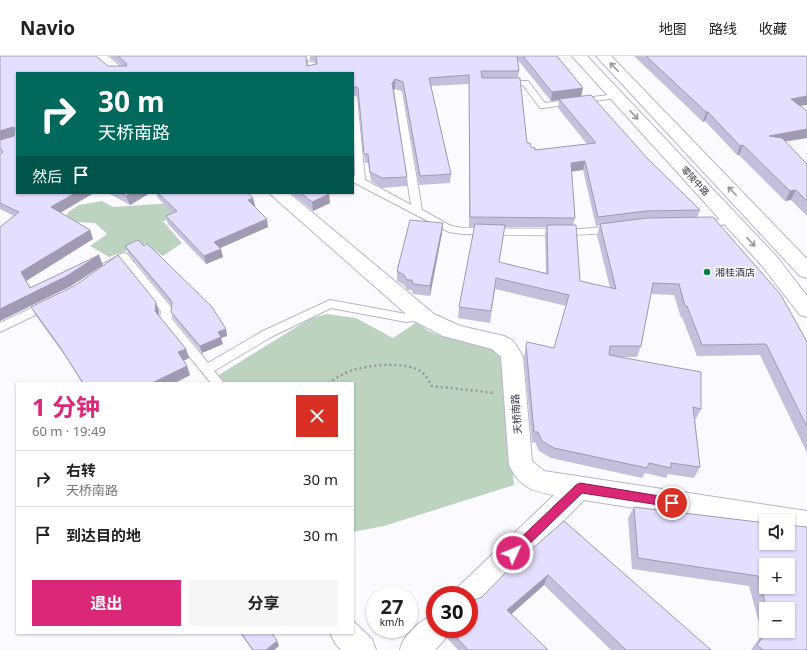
<!DOCTYPE html>
<html lang="zh">
<head>
<meta charset="utf-8">
<style>
	:root { --surface:#fff; --page:#f6f6f6; --text:#222; --muted:#767676; --line:#e0e0e0; --accent:#db2777 }
	body { margin:0; font-family:"Noto Sans","Noto Sans SC",sans-serif; background:var(--page); color:var(--text); height:100vh; display:flex; flex-direction:column; font-size:15px; white-space:nowrap }
	* { box-sizing:border-box; margin:0 }
	p { font-size:13px; color:var(--muted) }
	.icon { flex:none; width:22px; height:22px; fill:none; stroke:currentColor; stroke-width:2; stroke-linecap:round; stroke-linejoin:round }
	.map { position:relative; flex:1; overflow:hidden }
	.drawer { position:absolute; left:16px; top:326px; width:338px; height:252px; display:flex; flex-direction:column; background:var(--surface); border-radius:0px; box-shadow:0 1px 3px #0004 }
	.drawer>* { flex:none }
	.top-card { position:absolute; left:16px; top:16px; width:338px; height:122px; border-radius:0px; box-shadow:0 1px 3px #0004; background:#00695c; color:#fff; overflow:hidden }
	.fabs { position:absolute; left:759px; top:458px; display:grid; gap:8px }
	.fabs a { display:grid; place-items:center; width:36px; height:36px; border-radius:0px; background:var(--surface); box-shadow:0 1px 3px #0004; font-size:20px }
	.speed { position:absolute; left:366px; top:530px; display:flex; gap:8px; font-size:20px; font-weight:700; text-align:center }
	.speed>* { display:grid; place-content:center; width:52px; height:52px; border-radius:50%; background:var(--surface); box-shadow:0 1px 3px #0004; line-height:1 }
	.speed small { font-size:10px; font-weight:400 }
	.speed .limit { border:6px solid #d22; background:#fff; color:#111 }
	.pin { position:absolute; display:grid; place-items:center; width:34px; height:34px; color:#fff; margin:-17px; border:2px solid #fff; border-radius:50%; box-shadow:0 1px 4px #0007 }
	.me { position:absolute; width:44px; margin:-22px; rotate:46deg; stroke-linejoin:round; filter:drop-shadow(0 0 3px #0008) }
	.turn { display:flex; align-items:center; gap:14px; height:84px; padding:0 16px; font-size:18px }
	.turn .icon { width:52px; height:52px; stroke-width:2.5 }
	.turn b { display:block; font-size:28px; line-height:34px }
	.then { display:flex; align-items:center; height:38px; padding:0 16px; background:#0003; gap:8px; font-size:15px }
	.round { display:grid; place-items:center; flex:none; width:42px; height:42px; border-radius:0px; background:var(--page) }
	.overview { display:flex; align-items:center; justify-content:space-between; height:68px; padding:0 16px }
	h1 { font-size:24px; font-weight:700; line-height:30px; color:var(--accent) }
	.primary-button { display:flex; gap:8px; margin-top:auto; padding:8px 16px }
	.primary-button a { flex:1; height:46px; border-radius:0px; background:var(--accent); color:#fff; font-size:16px; font-weight:700; line-height:46px; text-align:center }
	.primary-button a+a { background:var(--page); color:var(--text) }
	ul { padding:0; list-style:none }
	li { display:flex; align-items:center; gap:12px; height:56px; padding:0 16px; border-top:1px solid var(--line) }
	li div { flex:1 }
	li b { display:block; font-size:15px }
	li em { font-style:normal }
	header { display:flex; align-items:center; gap:24px; box-sizing:border-box; height:56px; padding:0 20px; background:var(--surface); border-bottom:1px solid var(--line) }
	header strong { font-size:19px }
	nav { display:flex; gap:22px; margin-inline-start:auto; font-size:14px }
	.map>svg:first-child { display:block }
	.green { fill:#bcd3c0 }
	.lines { fill:none; stroke-linecap:round; stroke-linejoin:round }
	.lane-casing { stroke:#b9b5c9; stroke-width:2 }
	.street-casing { stroke:#b9b5c9; stroke-width:2 }
	.primary-casing { stroke:#b9b5c9; stroke-width:2 }
	.path { stroke:#98979d; stroke-width:2.5; stroke-dasharray:2 3; stroke-linecap:butt }
	.lane { fill:#fff; fill-rule:evenodd }
	.street { fill:#fff; fill-rule:evenodd }
	.primary { fill:#fff; fill-rule:evenodd }
	.wall { fill:#c4bfdb; fill-rule:evenodd }
	.shaded-wall { fill:#a09bb2 }
	.building { fill:#e4deff; stroke:#a09bb2; fill-rule:evenodd }
	.oneway { stroke:#9a9a9e }
	.route { fill:#db2777; stroke:#8e194d }
	.poi-dot { fill:#04843e; stroke:#fbfafe; stroke-width:1.5 }
	.labels { text-anchor:middle; stroke-width:3; stroke-linejoin:round; paint-order:stroke }
	.far-street-label { font-size:9px; fill:#35343c; stroke:#fbfafe }
	.poi-label { font-size:10px; fill:#35343c; stroke:#fbfafe; text-anchor:start }
	.street-label { font-size:10px; fill:#35343c; stroke:#fbfafe }
</style>
</head>
<body>
<header>
<strong>Navio</strong>
<nav><a>地图</a><a>路线</a><a>收藏</a></nav>
</header>
<div class="map">
<svg width="807" height="594" viewBox="0 0 807 594">
	<rect width="100%" height="100%" fill="#fbfafe"/>
	<g class="green">
		<path d="M102,145L113,151L188,146L189,155L163,165L182,187L163,200L146,188L109,201L90,190L107,178L95,167L76,166L66,161L68,156L79,149Z"/>
		<path d="M327,258L356,262L393,282L417,266L428,275L439,279L491,291L500,297L504,306L514,429L384,470L353,476V327H220L214,322L311,262Z"/>
	</g>
	<g class="lines">
		<g class="lane-casing">
			<g id="lane">
				<path d="M308,5L315,7L316,17H308Z"/>
				<path d="M502,25H528L545,47L617,38L621,40L617,42L543,52H540L523,29H502Z"/>
				<path d="M395,33L402,35L422,154L451,170L463,172L581,173L613,170L618,173C610,183 483,178 463,178L449,176L353,126V119L355,120L353,39L357,41L365,124L411,149L394,35Z"/>
				<path d="M732,162L736,163L737,165L736,167L701,171L696,168L701,165Z"/>
				<path d="M123,197L127,198L171,251L173,254L172,263L208,307L263,275L330,244L406,258L421,256L427,260L421,264L406,266L331,252L271,281L214,315L224,327H211L162,267L160,264L161,255L122,206L111,214H103L102,211L103,208Z"/>
				<path d="M48,244L52,245L54,248L52,251L0,276V267Z"/>
			</g>
		</g>
		<g class="street-casing">
			<g id="street">
				<path d="M89,0H108L128,17H112Z"/>
				<path d="M269,137H289L434,258L460,270L504,280L512,284L516,289L523,301L532,405L544,415L807,455V479L788,476V465H766V473L584,444L479,550L469,554V539H455L459,530L554,439C531,435 520,431 509,409L501,301L492,293L443,280L414,265Z"/>
				<path d="M435,558V573H450L445,583L435,594H400C403,578 421,564 435,558Z"/>
				<path d="M353,565L372,583L376,594H341L335,587L330,577H353Z"/>
			</g>
		</g>
		<g class="primary-casing">
			<g id="primary">
				<path d="M572,0H587L777,201L807,240V261L800,259L763,211Z"/>
				<path d="M596,0H611L807,203V222L800,220Z"/>
			</g>
		</g>
		<path class="path" d="M328,327C335,323 342,318 350,315C368,309 408,304 423,317C427,320 429,326 432,330L495,337"/>
		<use href="#lane" class="lane"/>
		<use href="#street" class="street"/>
		<use href="#primary" class="primary"/>
	</g>
	<g class="wall">
		<path d="M0,0L108,10H122L110,0H306L307,10L316,8V6L310,4V0H557L581,40L647,102L700,154L697,162L807,286V397L760,299L697,300L682,261L681,262L674,239L651,238L641,290L637,301H620L701,353L696,363H695L700,411L694,422L668,418L666,422L645,417L642,422L551,402L539,395L535,386L532,387L524,300L527,286L554,292L566,250L495,233L490,267L458,262L459,251L475,171H469V28L431,30L451,118L450,127L419,129L403,35L395,32L394,34L407,121V130L382,132L371,125L368,107H365L358,41L353,39V17H17L61,157L90,174L93,183L26,225L30,232L103,209L71,230L0,265V171L14,160L0,153V98L1,97L0,96ZM518,4L551,45L559,44L558,52L587,88L535,94L531,91L527,87L518,22L519,15ZM583,114L596,170L600,169L597,179L610,232L580,225L573,169L575,162L571,115ZM504,171H546L545,180L546,217L499,207Z"/>
		<path d="M634,0H807L801,50L785,86L807,108V160L791,144L785,145L739,99H737L705,65L703,66Z"/>
		<path d="M108,137H150L130,149Z"/>
		<path d="M156,137H248L253,142L255,150H254L268,171L220,192L223,201L206,208L168,168L166,160L173,157L158,142Z"/>
		<path d="M291,137H327L329,138L330,147L313,155Z"/>
		<path d="M443,167L442,177L430,240L413,238L412,234H407L404,229L397,225V215Z"/>
		<path d="M125,190L226,273L227,280L221,282L223,288L202,297L174,263L171,256L172,250L128,197Z"/>
		<path d="M31,251L159,255V260L186,293L189,302L183,305L187,310L190,319L175,327H82L65,300L36,260Z"/>
		<path d="M634,451L766,467L807,594H751L762,578L749,530L632,513L628,462ZM766,553H788V575H766Z"/>
		<path d="M564,465L711,594H611L544,529L511,558L548,594H458L447,582L448,573H469L482,541Z"/>
		<path d="M240,577H272L279,590L274,594H252Z"/>
	</g>
	<g class="shaded-wall">
		<path d="M395,23V32L393,35L392,27Z"/>
		<path d="M583,32L581,41L559,43V44L551,45L552,36Z"/>
		<path d="M807,40V49L787,52L791,43Z"/>
		<path d="M706,56H708L705,65L703,66Z"/>
		<path d="M13,71L16,80L0,86V75Z"/>
		<path d="M807,73V82L765,89L769,80Z"/>
		<path d="M743,89L739,99H737L740,90Z"/>
		<path d="M585,105L583,114L569,116L571,107Z"/>
		<path d="M796,134L791,144L785,145L790,135Z"/>
		<path d="M75,137H94L55,160L51,151Z"/>
		<path d="M132,137H150L130,149L126,140Z"/>
		<path d="M329,138L330,147L313,155L312,146Z"/>
		<path d="M253,142L255,150L249,152L248,144Z"/>
		<path d="M267,163L268,171L216,194L214,186Z"/>
		<path d="M443,167L442,177L430,240V230Z"/>
		<path d="M90,174L93,183L26,225L21,216Z"/>
		<path d="M221,193L223,201L206,208L204,200Z"/>
		<path d="M99,199L103,209L71,230L0,265V253Z"/>
		<path d="M156,246L159,255V265L155,255Z"/>
		<path d="M226,273L227,280L221,282L223,288L202,297L200,290L218,276Z"/>
		<path d="M186,293L189,302L181,306L178,296Z"/>
		<path d="M187,310L190,319L175,327H152Z"/>
		<path d="M548,519L544,529L505,564L507,554Z"/>
		<path d="M277,585L279,590L274,594H266Z"/>
	</g>
	<g class="building">
		<path d="M0,0H96L108,10H127L126,7L118,0H306L307,10L317,8L316,0H517L519,15H481L482,22H520L527,87H530L531,91L535,92V94L596,87L559,43L591,39L647,102L700,154L646,155L598,161L585,105L571,107L575,162L470,161L469,19L429,22L451,118L420,120L403,26L395,23L392,27L407,121L382,122L370,116L368,98H364L358,32L353,30V17H17V137H75L51,151L90,174L21,216L30,232L99,199L67,220L0,253V171L19,156L0,147V98L3,96L0,92V84L14,80L15,72L13,71L0,75Z"/>
		<path d="M523,0H557L583,32L552,36Z"/>
		<path d="M646,0H807V40L791,43L807,55V73L769,80L782,82L807,108V145L796,134L790,135L743,89L740,90L708,56H706Z"/>
		<path d="M121,137H132L126,140Z"/>
		<path d="M158,137H248L253,142L248,144L267,163L214,186L221,193L204,200L166,160L177,155Z"/>
		<path d="M301,137H327L329,138L312,146Z"/>
		<path d="M713,161L781,239L807,286V371L766,288L702,289L687,250H685L679,228L653,227L641,290H610L609,299L701,316V353L693,351L700,411L671,407V412L649,407L647,412L554,392L542,385L538,376H534L526,289L527,286L554,292L569,239L496,222L491,255L459,251L475,168L505,169L499,206L548,218L547,169H576L580,225L616,233L600,168L647,162Z"/>
		<path d="M410,164L443,167L430,230L413,228L412,224H407L404,219L397,215Z"/>
		<path d="M138,184L144,190L147,188L158,198L212,251L226,273L218,276L221,281L200,290L171,256L172,247L170,243L125,190Z"/>
		<path d="M118,199L156,246L155,255L186,293L178,296L187,310L152,327H83L60,291L31,251L76,229Z"/>
		<path d="M634,451L766,467V487H788V469L807,471V594H763L757,589L767,575H788V553H767L758,520L638,502ZM766,509H788V531H766Z"/>
		<path d="M564,465L711,594H626L548,519L507,554L548,594H468L449,573H469V549L474,544L482,541L511,511Z"/>
		<path d="M241,577H272L277,585L266,594H253Z"/>
	</g>
	<defs><path id="oneway-shaft" d="M-6 0H5M1.5-3L5.5 0L1.5 3" fill="none" stroke-width="1.6" stroke-linecap="round" stroke-linejoin="round"/></defs>
	<g class="oneway">
		<use href="#oneway-shaft" transform="translate(614 11) rotate(-134)"/>
		<use href="#oneway-shaft" transform="translate(634 59) rotate(47)"/>
		<use href="#oneway-shaft" transform="translate(732 135) rotate(-134)"/>
		<use href="#oneway-shaft" transform="translate(751 186) rotate(47)"/>
	</g>
	<path class="route" d="M580,427L672,442L676,443L678,447L676,450L672,451L582,437L517,500L513,502L509,500L508,497L509,493L576,429Z"/>
	<circle class="poi-dot" cx="707" cy="216" r="4"/>
	<g class="labels">
		<g class="far-street-label">
			<text transform="translate(695 125) rotate(47)" y="3">零陵中路</text>
		</g>
		<g class="poi-label">
			<text x="715" y="220">湘桂酒店</text>
		</g>
		<g class="street-label">
			<text transform="translate(516 358) rotate(-94)" y="4">天桥南路</text>
		</g>
	</g>
</svg>
<div class="fabs">
<a><svg class="icon" aria-label="sound" viewBox="0 0 24 24"><path d="M4 9h4l5-4v14l-5-4H4zM17 9q2 3 0 6"/></svg></a>
<a>+</a>
<a>−</a>
</div>
<div class="speed"><div>27<small>km/h</small></div><div class="limit">30</div></div>
<div class="pin" style="left:672px;top:447px;background:#d93025"><svg class="icon" aria-label="arrive" viewBox="0 0 24 24"><path d="M6 21V4h12l-3 4 3 4H6"/></svg></div>
<svg class="me" style="left:513px;top:497px" viewBox="-20 -20 40 40"><circle r="17" fill="#db2777" stroke="#fff" stroke-width="3"/><path d="M0-11L8 9 0 5-8 9z" fill="#fff"/></svg>
<div class="top-card">
<div class="turn"><svg class="icon" aria-label="right" viewBox="0 0 24 24"><path d="M7 20v-9h11M14 6l5 5-5 5"/></svg><div><b>30 m</b>天桥南路</div></div>
<div class="then">然后<svg class="icon" aria-label="arrive" viewBox="0 0 24 24"><path d="M6 21V4h12l-3 4 3 4H6"/></svg></div>
</div>
<section class="drawer">
<div class="overview"><div><h1>1 分钟</h1><p>60 m · 19:49</p></div><a class="round" style="background:#d93025;color:#fff"><svg class="icon" aria-label="close" viewBox="0 0 24 24"><path d="M6 6l12 12M18 6L6 18"/></svg></a></div>
<ul>
<li><svg class="icon" aria-label="right" viewBox="0 0 24 24"><path d="M7 20v-9h11M14 6l5 5-5 5"/></svg><div><b>右转</b><p>天桥南路</p></div><em>30 m</em></li>
<li><svg class="icon" aria-label="arrive" viewBox="0 0 24 24"><path d="M6 21V4h12l-3 4 3 4H6"/></svg><div><b>到达目的地</b></div><em>30 m</em></li>
</ul>
<div class="primary-button"><a>退出</a><a>分享</a></div>
</section>
</div>
</body>
</html>
